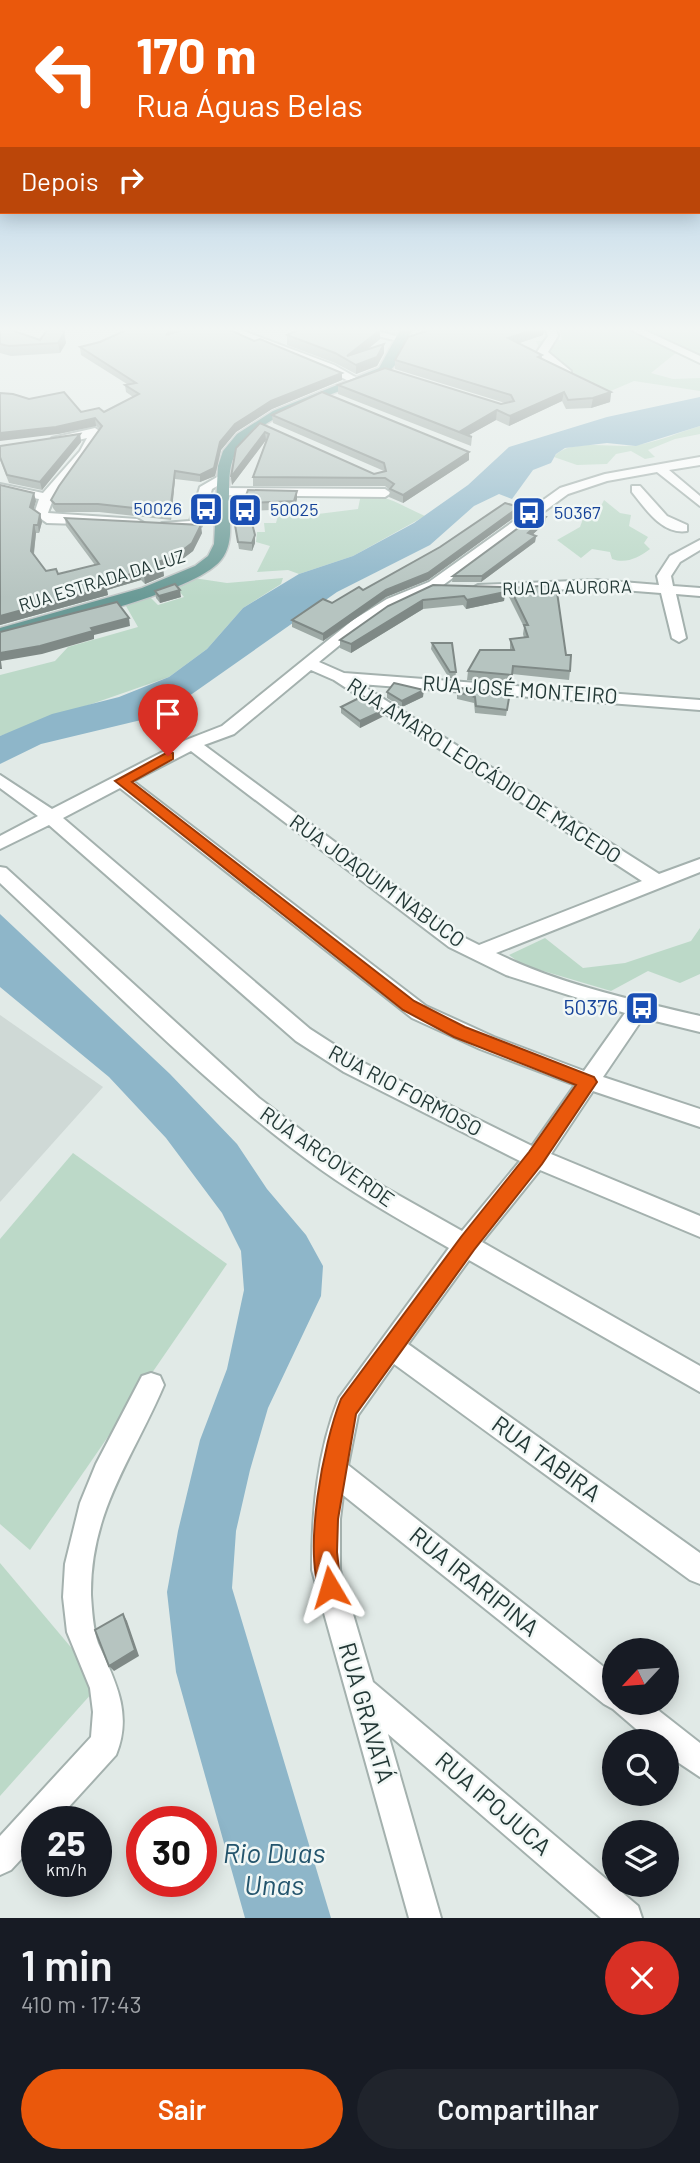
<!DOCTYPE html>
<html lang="pt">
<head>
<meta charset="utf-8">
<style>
	:root { --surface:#171b24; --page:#20242c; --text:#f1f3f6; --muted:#9ea1a6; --accent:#ea580c }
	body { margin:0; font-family:Barlow,sans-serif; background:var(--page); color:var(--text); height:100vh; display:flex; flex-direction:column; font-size:26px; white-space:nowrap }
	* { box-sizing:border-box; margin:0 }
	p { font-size:23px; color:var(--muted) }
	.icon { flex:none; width:38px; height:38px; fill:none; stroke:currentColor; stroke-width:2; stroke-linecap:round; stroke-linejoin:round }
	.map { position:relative; height:1918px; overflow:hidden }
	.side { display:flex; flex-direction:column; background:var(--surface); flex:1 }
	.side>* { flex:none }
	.top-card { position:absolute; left:0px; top:0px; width:700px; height:214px; box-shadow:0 4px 18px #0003; background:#ea580c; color:#fff; overflow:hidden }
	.needle { width:46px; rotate:244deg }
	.buttons { position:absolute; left:602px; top:1638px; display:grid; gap:14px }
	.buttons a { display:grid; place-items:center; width:77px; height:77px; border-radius:50%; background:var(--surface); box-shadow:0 4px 18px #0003; font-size:35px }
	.speed { position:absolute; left:21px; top:1806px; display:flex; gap:14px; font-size:35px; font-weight:700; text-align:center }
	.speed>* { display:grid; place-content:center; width:91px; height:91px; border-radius:50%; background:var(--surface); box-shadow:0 4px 18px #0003; line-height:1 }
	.speed small { font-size:18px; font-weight:400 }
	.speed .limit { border:10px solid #d22; background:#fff; color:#111 }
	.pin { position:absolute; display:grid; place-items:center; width:60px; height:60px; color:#fff; margin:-72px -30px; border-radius:50% 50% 50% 0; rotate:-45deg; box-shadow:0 0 7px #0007 }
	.pin .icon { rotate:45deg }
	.me { position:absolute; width:77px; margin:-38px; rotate:353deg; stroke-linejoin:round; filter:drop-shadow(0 0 5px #0008) }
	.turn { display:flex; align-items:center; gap:24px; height:147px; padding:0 21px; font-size:32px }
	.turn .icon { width:91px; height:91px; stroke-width:2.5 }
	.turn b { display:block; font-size:49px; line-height:60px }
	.then { display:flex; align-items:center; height:66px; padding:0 21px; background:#0003; gap:14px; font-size:26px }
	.round { display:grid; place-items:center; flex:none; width:74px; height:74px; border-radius:37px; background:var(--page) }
	.head { display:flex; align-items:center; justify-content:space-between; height:119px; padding:0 21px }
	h1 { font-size:42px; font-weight:600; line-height:52px }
	.primary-button { display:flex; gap:14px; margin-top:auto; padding:14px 21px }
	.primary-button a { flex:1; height:80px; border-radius:42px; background:var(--accent); color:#fff; font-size:28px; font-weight:600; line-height:80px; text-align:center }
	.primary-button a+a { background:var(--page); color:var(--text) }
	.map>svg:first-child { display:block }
	.built { fill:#cfd9d6 }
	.green { fill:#bcd9c8 }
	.water { fill:#8eb6c9 }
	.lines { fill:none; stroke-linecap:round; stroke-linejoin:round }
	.minor-casing { stroke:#a4b1ae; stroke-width:4 }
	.major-casing { stroke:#c1c7c7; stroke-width:3 }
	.minor { fill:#fff; fill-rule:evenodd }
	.major { fill:#6a9a96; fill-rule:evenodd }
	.wall { fill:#9da9a5 }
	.shaded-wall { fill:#7f8986 }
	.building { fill:#b6c4c0; stroke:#7f8986; stroke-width:2 }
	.route { fill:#ea580c; stroke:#983908; stroke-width:2 }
	.labels { text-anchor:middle; stroke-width:5; stroke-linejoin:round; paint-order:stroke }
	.far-transit-label { font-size:18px; fill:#164399; stroke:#f1f7f5; text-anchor:start }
	.far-street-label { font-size:18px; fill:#233836; stroke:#f1f7f5 }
	.street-label { font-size:21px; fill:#233836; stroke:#f1f7f5 }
	.transit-label { font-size:21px; fill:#164399; stroke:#f1f7f5; text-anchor:end }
	.near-street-label { font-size:24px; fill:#233836; stroke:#f1f7f5 }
	.near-water-label { font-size:28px; font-style:italic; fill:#24556d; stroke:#f1f7f5 }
</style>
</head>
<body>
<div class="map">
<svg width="700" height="1918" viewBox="0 0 700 1918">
	<rect width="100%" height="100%" fill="#e1eae7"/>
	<path class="built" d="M0,1015L103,1087L0,1202Z"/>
	<g class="green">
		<path d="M560,330H633L677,352L651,373L673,379L700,378V391L634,381L606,393L545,361L536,341L562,340Z"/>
		<path d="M640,330H700V357Z"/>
		<path d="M700,426V434L675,439L648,450L655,457L645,459L631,451L616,454L607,464L577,465L554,457C569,437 616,449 637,445C658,442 680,432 700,426Z"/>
		<path d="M361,494C386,494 402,506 425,516L353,556L299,574L288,570L257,572L270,546L256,542L257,532H265L264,523H276L279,512L302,516L358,509Z"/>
		<path d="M604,500L620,513L631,515L629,526L648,537L644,543L650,549C638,558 626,564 612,559L610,552L592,549L581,558L557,540L580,527L584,516L601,506Z"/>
		<path d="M187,577L227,583L283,578L281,584L243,608L207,649L169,677L0,736V675L55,661L68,647L138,627L126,606L148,595L158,605L184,597L175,586Z"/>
		<path d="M700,928V974L680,983L648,971L611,991L523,965L509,955L545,938L583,968L625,963L691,941Z"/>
		<path d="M73,1153L227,1264L30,1550L0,1524V1239Z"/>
		<path d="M0,1563L101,1683L0,1796Z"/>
	</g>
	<g class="water">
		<path d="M700,397V426L636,446L607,443L565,448L556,454L551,463L533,470L512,499L499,494L474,506L430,545L337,592L162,715L41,744L0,764V736L52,714L119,697L169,677L207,649L243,608L299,574L353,556L414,523L468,485L509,447L607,417Z"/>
		<path d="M0,914L170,1074L237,1144L267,1189L306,1235L323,1266L321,1296L268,1408L250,1470L236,1531L232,1588L331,1918H245L176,1672L167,1592L178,1531L200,1440L227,1369L244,1290L241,1251L222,1213L166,1138L109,1077L0,987Z"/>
	</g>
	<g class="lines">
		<g class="minor-casing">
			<g id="minor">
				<path d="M227,330H241L334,365L364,382L354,384L326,369Z"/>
				<path d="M353,330H373L407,339L402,342Z"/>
				<path d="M546,330H556L558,336L548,352L571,371V375C556,376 545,363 537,352L548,336Z"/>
				<path d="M631,330H644L700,356V363Z"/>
				<path d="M95,428L101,432C87,464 57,483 48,513L137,519L144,523L142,526L47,523L34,514L39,499L0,492V484L43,493L80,451L87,438L56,445L52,444V438Z"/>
				<path d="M700,457V465L669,470L700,496V506L657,472L607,481L568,494L439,588L397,605L363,626L319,662L344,673L700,700V710L360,684L659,874L700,859V872L496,953C559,984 632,1000 700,1016V1032L643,1018L603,1077L700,1109V1127L593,1091L551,1154L700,1216V1237L540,1170L482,1242L700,1366V1392L469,1260L408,1344L700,1553V1584L690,1580L394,1364L358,1415L348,1465L614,1675V1703H649L700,1743V1777L667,1755V1741H650L613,1709L604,1704L343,1495L340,1519V1570L373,1682L638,1906L642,1918H601L388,1734L441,1918H409L312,1570C312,1512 317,1452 339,1398L449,1248C400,1220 350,1192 305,1158C196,1077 100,976 0,883V867L6,868L259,1098L322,1146L384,1187L462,1231L520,1161L344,1072L296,1041L49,825L0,849V836L38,816L0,788V775L52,809L186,740L222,726L353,620L387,599L429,582L560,488L605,474ZM311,670L334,680L642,881L479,945L463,937L204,745L234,734ZM191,751L449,947L506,975L625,1013L584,1071L494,1037L426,1006L133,781ZM120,788L412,1018L480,1049L575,1085L532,1146L358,1060L310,1029L63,818Z"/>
				<path d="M219,476L229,479L212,489L201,526L181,531L162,529V523L190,521L200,487Z"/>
				<path d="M632,486H640L667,516L687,525V531C662,535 645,508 632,492Z"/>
				<path d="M222,488L385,489L391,493L385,497L218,495V489Z"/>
				<path d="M700,540V550L680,562L671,576L673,586L700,588V596L676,594L686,638L679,642L672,638L661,593L597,588L478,593L471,589L478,585L597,580L659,585L657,576L670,556Z"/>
				<path d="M151,1373L160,1376L164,1385C133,1458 90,1511 91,1595C92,1610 93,1629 98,1643C115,1681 133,1713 116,1755L55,1822H37V1842L11,1870L0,1875V1836L91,1737L93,1712L90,1688L67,1632L63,1597L65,1564L80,1503L96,1464L142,1376Z"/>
			</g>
		</g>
		<g class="major-casing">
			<path id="major" d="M400,330H412L396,364L387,374C343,392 264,410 237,451C229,463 229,479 229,493C228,515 236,541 221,560C194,594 46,626 0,638V628L142,588L195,566L208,556L214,544L218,466L223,451L237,434L273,411L379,368Z"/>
		</g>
		<use href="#minor" class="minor"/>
		<use href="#major" class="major"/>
	</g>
	<g class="wall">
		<path d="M0,330L14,331L40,340L64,333L66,343L60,353L11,356L0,353Z"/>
		<path d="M126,330H178L176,332L243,336L342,373V380L272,409L236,432L221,450L215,476L200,482L175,479L171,520L99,512H56L53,508L51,500L100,429L96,426L58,434L29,399L81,412H104L133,397L126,392L125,385L127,384L81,355L80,347L100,342Z"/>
		<path d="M429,330H544L543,335L519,343L542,355V359L611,392L610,402L591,408L566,409L562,401L509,426L496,420L469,435L472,437L471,446L338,394V385L501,404L505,403L395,369V360Z"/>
		<path d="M287,335L380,339L367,350L384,344V353L377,366L356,374L335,363L287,345Z"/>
		<path d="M272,415L469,460L403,503L389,497L390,490L385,486H253V477L266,440L232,485L231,477L260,423L374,474L384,471L273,423Z"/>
		<path d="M80,434L81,442L42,490L9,483L0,460V446Z"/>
		<path d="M0,485L36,501L33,509L40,514L42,522L39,533H36L34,554L46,571L58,574L95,565L66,526L65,518L202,533L193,551L176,564L163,569L164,576L145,584L141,580L107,590L108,595L0,625Z"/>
		<path d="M248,490L297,491V499L294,509L249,511L255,543L252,551L239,549L235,525Z"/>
		<path d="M519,507V514L428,580L386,597L323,641L292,627V620L363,590Z"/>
		<path d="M546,517L545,523L532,535L536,536L535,542L481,582H452L453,576Z"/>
		<path d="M433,585L505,592L504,601L466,609L463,605L423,609L351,653L340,648V640Z"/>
		<path d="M510,588L566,655L570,671L569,680L512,674L511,683L467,680L468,671L510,650V639L524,638L523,634L524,627L509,597Z"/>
		<path d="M155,591L181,597L160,603L156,598Z"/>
		<path d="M432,643L456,672L455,679L449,678L431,649Z"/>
		<path d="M387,692L423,697L402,707L387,698Z"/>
		<path d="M457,692H510L506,716L475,713L474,703L457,699Z"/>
		<path d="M341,707L384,710V716L360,728L341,713Z"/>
	</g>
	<g class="shaded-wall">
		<path d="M171,330H178L167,343L166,335Z"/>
		<path d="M380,330V339L351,362L347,356Z"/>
		<path d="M532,330H544L543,335L508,347V338Z"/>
		<path d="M64,333L66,343L60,353L58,343Z"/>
		<path d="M384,344V353L377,366L356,374V365Z"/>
		<path d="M342,373V380L272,409L236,432L221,450L215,476L200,482V475L220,442L235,424L271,401Z"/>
		<path d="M564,392L562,401L509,426L510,416Z"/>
		<path d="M611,392L610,402L591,408L593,398Z"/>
		<path d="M497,410L496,420L469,435L459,432Z"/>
		<path d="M95,418L96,426L58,434L0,441V433Z"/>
		<path d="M265,432L266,440L232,485L231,477Z"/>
		<path d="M80,434L81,442L42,490L40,482Z"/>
		<path d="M469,452V460L403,503V495Z"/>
		<path d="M175,471V479L171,520L170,512Z"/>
		<path d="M297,491V499L294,509V501Z"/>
		<path d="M34,493L36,501L32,515L30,507Z"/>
		<path d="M519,507V514L428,580L386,597L323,641V634L386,590Z"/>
		<path d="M40,514L42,522L39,533L38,525Z"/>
		<path d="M546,517L545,523L528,539V533Z"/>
		<path d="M34,525L36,533L33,559L31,551Z"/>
		<path d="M201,525L202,533L193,551L176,564L163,569L164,576L145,584L144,576L158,562Z"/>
		<path d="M255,535V543L252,551V543Z"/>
		<path d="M536,536L535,542L481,582L482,576Z"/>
		<path d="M140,571L141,580L107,590L108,595L0,625V616Z"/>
		<path d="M180,590L181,597L160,603L159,596Z"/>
		<path d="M505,592L504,601L466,609L467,600Z"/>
		<path d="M423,600V609L351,653V644Z"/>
		<path d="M129,618L130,626L94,635V639L42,654L1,661L2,669H0V653Z"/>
		<path d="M424,690L423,697L402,707V701Z"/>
		<path d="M384,710V716L360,728V721Z"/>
		<path d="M123,1614L127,1621L139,1656L114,1671L109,1666Z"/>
	</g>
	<g class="building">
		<path d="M0,330H14V331L40,340L47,330H63L64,333L58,343L9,346L0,344Z"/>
		<path d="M126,330H171L166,335L183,330H230L254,341L260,339L342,373L271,401L235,424L220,442L214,468L200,475L175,471L170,512L98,504H55L51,500L59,486L102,426L95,418L56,427L0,433V393L13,394L29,399L64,392L81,412L99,408L104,412L139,394L125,385L136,383L80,347L100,342Z"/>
		<path d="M298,330H380L347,356L384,344L377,357L356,365L335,353L287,335Z"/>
		<path d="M429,330H532L508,338L542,355L538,357L611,392L593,398L568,400L564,392L510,416L497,410L459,432L472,437L338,385L385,368L501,404L514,401L511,395L395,360L408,337Z"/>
		<path d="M322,392L469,452L403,495L390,489L394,484L385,478L253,477L269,434L265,432L231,477L236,448L260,423L374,474L386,471L384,463L272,415Z"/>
		<path d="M80,434L40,482L7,475L0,457V446Z"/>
		<path d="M0,485L34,493L30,507L40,514L38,525H34L31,551L46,571L56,569L58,574L99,564L65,518L201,525L192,543L175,556L158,562L163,568L144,576L140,571L103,583L106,587L0,616Z"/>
		<path d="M248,490L297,491L294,501L247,503L255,535L252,543L238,542L235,525Z"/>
		<path d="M505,503L519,507L428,573L386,590L323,634L292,620L323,599L332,603L359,587L363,590L440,547Z"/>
		<path d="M537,514L546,517L528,533L536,536L482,576H453Z"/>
		<path d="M175,584L180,590L159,596L155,591Z"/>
		<path d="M433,585L502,587L505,592L467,600L464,596L423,600L351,644L340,640L388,606Z"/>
		<path d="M556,585L566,655H571L570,671L513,666L512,675L468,671L480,650H514L510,639L528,637L524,625H528L510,588Z"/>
		<path d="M117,602L129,618L91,628L93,631L40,646L0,653V632Z"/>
		<path d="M432,643H452L456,672H450Z"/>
		<path d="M394,683L424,690L402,701L387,692Z"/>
		<path d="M460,688L510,692L507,710L476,706L475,697L457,692Z"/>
		<path d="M363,696L384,710L360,721L341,707Z"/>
		<path d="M123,1614L135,1650L109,1666L95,1630Z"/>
	</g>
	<linearGradient id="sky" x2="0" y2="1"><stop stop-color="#84b5dc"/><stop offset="0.55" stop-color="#f2f6f4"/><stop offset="1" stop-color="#f2f6f4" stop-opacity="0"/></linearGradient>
	<rect width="700" height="598" fill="url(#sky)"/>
	<path class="route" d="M168,752L173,753V759L132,782L414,1001L465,1027L594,1077L597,1082L542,1164L474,1250L356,1414L338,1519L337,1552L341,1587L338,1595L330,1598L321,1595C303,1550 323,1444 341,1399L461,1237L529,1152L576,1085L454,1037L403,1010L115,781Z"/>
	<defs>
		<g id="bus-square" transform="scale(1.75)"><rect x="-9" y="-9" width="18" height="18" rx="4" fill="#1a4fb4" stroke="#f1f7f5"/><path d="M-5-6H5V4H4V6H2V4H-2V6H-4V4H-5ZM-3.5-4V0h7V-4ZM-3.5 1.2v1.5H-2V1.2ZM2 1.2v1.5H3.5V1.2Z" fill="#fff"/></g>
	</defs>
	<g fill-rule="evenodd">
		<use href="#bus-square" x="206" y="509"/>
		<use href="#bus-square" x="245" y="510"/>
		<use href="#bus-square" x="529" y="513"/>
		<use href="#bus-square" x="642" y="1008"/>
	</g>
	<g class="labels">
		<g class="far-transit-label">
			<text x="182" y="515" text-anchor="end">50026</text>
			<text x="270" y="516">50025</text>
			<text x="554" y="519">50367</text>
		</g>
		<g class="far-street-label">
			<text transform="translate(102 581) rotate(-17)" y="6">RUA ESTRADA DA LUZ</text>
			<text transform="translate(567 588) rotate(-1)" y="6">RUA DA AURORA</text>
		</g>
		<g class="street-label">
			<text transform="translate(520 690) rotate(4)" y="7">RUA JOSÉ MONTEIRO</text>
			<text transform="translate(484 771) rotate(33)" y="7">RUA AMARO LEOCÁDIO DE MACEDO</text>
			<text transform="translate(377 881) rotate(36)" y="7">RUA JOAQUIM NABUCO</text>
			<text transform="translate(405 1091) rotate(28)" y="7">RUA RIO FORMOSO</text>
			<text transform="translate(327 1157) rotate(35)" y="7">RUA ARCOVERDE</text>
		</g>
		<g class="transit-label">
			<text x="618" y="1015">50376</text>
		</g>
		<g class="near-street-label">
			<text transform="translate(546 1459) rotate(36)" y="8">RUA TABIRA</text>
			<text transform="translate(474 1582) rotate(39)" y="8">RUA IRARIPINA</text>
			<text transform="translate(366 1713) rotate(74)" y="8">RUA GRAVATÁ</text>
			<text transform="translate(493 1804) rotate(41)" y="8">RUA IPOJUCA</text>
		</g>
		<g class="near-water-label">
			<text x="274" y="1863">Rio Duas<tspan x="274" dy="32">Unas</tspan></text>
		</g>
	</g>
</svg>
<div class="buttons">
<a><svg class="needle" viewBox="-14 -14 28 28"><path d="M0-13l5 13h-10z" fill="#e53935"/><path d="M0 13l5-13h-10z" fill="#9ea1a6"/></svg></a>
<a><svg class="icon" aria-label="search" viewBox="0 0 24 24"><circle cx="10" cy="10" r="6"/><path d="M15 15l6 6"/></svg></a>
<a><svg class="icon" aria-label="layers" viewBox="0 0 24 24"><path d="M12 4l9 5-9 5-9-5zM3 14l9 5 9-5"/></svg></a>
</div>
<div class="speed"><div>25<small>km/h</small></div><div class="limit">30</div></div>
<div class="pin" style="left:168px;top:756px;background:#d93025"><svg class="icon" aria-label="arrive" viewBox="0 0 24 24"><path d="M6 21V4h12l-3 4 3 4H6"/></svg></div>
<svg class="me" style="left:330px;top:1587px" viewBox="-20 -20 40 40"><path d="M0-17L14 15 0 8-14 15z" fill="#ea580c" stroke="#fff" stroke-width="4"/></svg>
<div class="top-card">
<div class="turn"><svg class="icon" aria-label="left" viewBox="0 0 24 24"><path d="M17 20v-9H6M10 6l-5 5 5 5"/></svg><div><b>170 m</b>Rua Águas Belas</div></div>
<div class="then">Depois<svg class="icon" aria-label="right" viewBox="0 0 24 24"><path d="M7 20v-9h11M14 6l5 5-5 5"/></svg></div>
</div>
</div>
<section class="side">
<div class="head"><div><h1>1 min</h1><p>410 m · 17:43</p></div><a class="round" style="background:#d93025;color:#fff"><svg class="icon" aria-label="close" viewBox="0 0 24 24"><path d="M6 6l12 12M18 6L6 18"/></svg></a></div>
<div class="primary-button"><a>Sair</a><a>Compartilhar</a></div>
</section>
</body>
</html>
